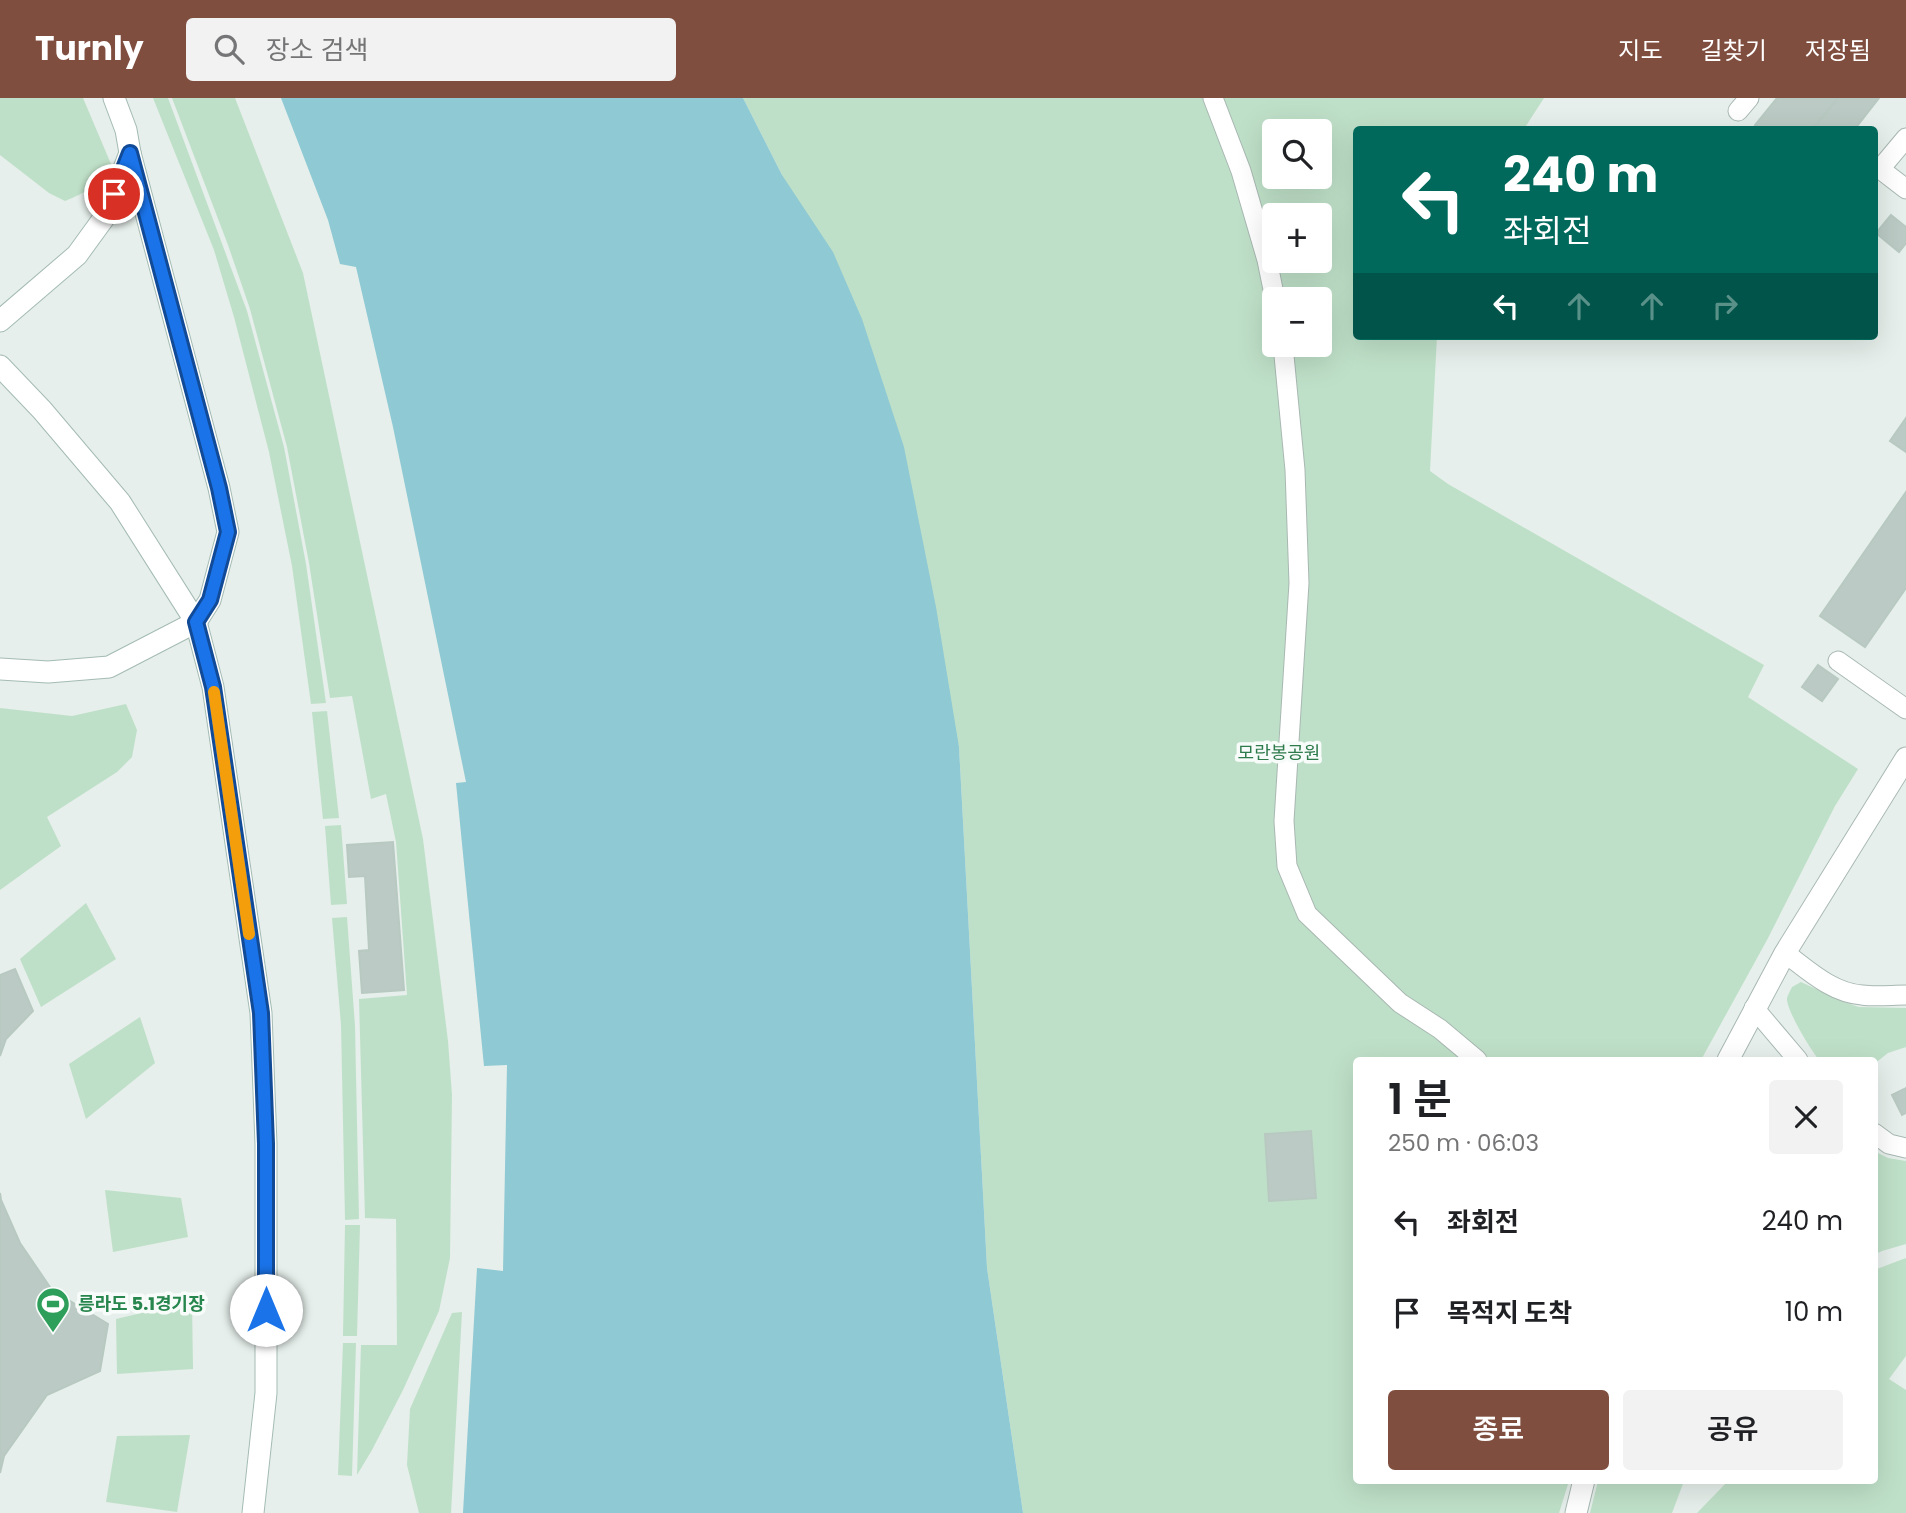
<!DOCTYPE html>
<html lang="ko">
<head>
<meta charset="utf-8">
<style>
	:root { --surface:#fff; --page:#f2f2f2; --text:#202124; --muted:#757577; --accent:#7f4e3f }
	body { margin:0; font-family:Poppins,"Noto Sans KR",sans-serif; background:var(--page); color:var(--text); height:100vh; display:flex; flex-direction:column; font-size:26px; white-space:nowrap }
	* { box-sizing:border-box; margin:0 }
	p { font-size:23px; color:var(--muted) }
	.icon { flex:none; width:38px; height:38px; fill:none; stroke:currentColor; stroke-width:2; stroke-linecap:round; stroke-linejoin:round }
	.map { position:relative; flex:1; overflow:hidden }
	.sheet { position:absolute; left:1353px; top:959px; width:525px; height:427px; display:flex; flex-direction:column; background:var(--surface); border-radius:7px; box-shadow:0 7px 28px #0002 }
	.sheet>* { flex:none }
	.hud { position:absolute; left:1353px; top:28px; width:525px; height:214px; border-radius:7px; box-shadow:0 7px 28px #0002; background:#00695c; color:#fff; overflow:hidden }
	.buttons { position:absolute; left:1262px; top:21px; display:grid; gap:14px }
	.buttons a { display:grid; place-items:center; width:70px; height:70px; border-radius:7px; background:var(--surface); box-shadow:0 7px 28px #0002; font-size:35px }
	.pin { position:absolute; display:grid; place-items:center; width:60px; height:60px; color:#fff; margin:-30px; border:4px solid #fff; border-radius:50%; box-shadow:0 2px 7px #0007 }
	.me { position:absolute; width:77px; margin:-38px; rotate:0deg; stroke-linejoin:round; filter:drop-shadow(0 0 5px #0008) }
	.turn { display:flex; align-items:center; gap:24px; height:147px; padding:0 35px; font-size:32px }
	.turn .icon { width:91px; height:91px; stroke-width:2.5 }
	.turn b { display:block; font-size:49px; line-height:60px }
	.lanes { display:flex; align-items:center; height:66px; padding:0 35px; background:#0003; justify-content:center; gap:35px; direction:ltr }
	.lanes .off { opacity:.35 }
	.round { display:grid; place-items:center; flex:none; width:74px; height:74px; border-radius:7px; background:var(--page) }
	.summary { display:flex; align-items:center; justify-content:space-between; height:119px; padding:0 35px }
	h1 { font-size:42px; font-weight:600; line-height:52px }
	.primary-button { display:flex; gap:14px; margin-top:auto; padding:14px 35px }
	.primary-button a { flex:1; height:80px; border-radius:7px; background:var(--accent); color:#fff; font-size:28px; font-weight:600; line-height:80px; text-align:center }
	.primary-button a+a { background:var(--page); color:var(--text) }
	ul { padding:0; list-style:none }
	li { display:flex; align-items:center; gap:21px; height:91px; padding:0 35px }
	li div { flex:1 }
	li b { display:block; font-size:26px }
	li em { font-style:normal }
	header { display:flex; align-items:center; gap:42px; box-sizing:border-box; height:98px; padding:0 35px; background:var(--accent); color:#fff }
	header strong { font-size:33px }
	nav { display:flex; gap:38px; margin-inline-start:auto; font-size:24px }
	.search { width:490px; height:63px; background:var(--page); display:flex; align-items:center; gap:18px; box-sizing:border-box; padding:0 24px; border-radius:7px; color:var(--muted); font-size:26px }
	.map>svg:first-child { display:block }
	.green { fill:#bfe0c8; fill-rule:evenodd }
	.water { fill:#8ec9d4 }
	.building { fill:#bbcac4; stroke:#b8c9c2; stroke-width:2 }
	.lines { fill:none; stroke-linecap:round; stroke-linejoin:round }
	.lane-casing { stroke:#a8b8b2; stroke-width:21 }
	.street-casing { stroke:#a8b8b2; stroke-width:23 }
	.secondary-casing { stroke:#a4bbb3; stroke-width:23 }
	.lane { stroke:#fff; stroke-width:19 }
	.street { stroke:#fff; stroke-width:21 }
	.secondary { stroke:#fff; stroke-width:21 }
	.route-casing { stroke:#114b97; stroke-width:18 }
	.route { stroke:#1a73e8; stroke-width:12 }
	.slow { stroke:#f59e0b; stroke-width:12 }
	.labels { text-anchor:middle; stroke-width:7; stroke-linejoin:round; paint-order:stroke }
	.park-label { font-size:18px; fill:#2d7a4b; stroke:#f7fbf9 }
	.leisure-label { font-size:18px; font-weight:bold; fill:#27864d; stroke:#f7fbf9; text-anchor:start }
</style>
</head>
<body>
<header>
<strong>Turnly</strong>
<div class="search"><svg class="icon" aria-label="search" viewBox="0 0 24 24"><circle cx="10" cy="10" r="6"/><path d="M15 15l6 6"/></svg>장소 검색</div>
<nav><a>지도</a><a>길찾기</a><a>저장됨</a></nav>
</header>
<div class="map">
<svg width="1906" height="1415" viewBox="0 0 1906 1415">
	<rect width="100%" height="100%" fill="#e6efeb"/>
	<g class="green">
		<path d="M0,0H83L111,66C99,87 87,94 65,103L49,95L0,57Z"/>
		<path d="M153,0H168L247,213L284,349L306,466L326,605L311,606L292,468L269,354L234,219L214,152Z"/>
		<path d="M172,0H235L303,175L423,741L448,943L452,997L450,1160L439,1213L403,1292L372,1352L357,1377L361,1247H397L396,1121L365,1120L359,901L407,897L396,744L386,696L371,701L352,598L330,600L309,465L287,349L250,211L228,147Z"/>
		<path d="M743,0H1544L1524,31L1356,32V238H1437L1430,373L1448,386L1764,567L1748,599L1858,671L1835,708L1767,842L1701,962H1356V1382L1569,1383L1559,1415H1023L987,1170L959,649L782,77ZM1274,33H1320V79H1274ZM1274,117H1320V163H1274ZM1274,201H1320V247H1274Z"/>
		<path d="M126,606L137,632L132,659L117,674L47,719L61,748L0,792V610L72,618Z"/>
		<path d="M327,613L339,720L323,721L312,614Z"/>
		<path d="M341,727L347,806L331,807L325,728Z"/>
		<path d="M86,805L116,861L41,909L20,861Z"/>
		<path d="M347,819L355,928L359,1121L345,1122L341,927L332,820Z"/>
		<path d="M1801,884L1844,904L1859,909L1906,910V949L1888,955L1874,966V962H1819C1811,952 1786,912 1787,900C1788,897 1791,891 1792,889Z"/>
		<path d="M140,919L155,965L86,1021L69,966Z"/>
		<path d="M1874,1053L1888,1060L1906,1063V1146L1882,1153L1874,1157Z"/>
		<path d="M105,1092L181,1100L188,1139L113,1154Z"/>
		<path d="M345,1127H360L357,1238H343Z"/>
		<path d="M1906,1160V1258L1889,1281L1906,1292V1415H1697L1728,1383L1874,1382V1172Z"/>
		<path d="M192,1203L193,1271L117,1276L116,1221Z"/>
		<path d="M462,1214L451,1415H419L407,1367L410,1311L452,1215Z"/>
		<path d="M343,1245H356L352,1378L338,1377Z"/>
		<path d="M190,1337L177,1414L106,1404L117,1338Z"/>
		<path d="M1598,1383V1382L1684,1383L1672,1415H1590Z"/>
	</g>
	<path class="water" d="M281,0H743L782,77L833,154L862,221L904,349L936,509L959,649L987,1170L1023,1415H463L477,1170L503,1173L507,967L484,968L456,685L466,684L393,329L356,169L340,166L328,122Z"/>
	<g class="building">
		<path d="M1777,0H1838L1812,32H1761L1755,27Z"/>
		<path d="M1838,0H1879L1854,32H1812Z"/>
		<path d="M1891,117L1906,129V145L1899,154L1876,135Z"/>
		<path d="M1906,320V354L1890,343Z"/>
		<path d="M1906,394V490L1865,549L1820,518Z"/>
		<path d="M1818,567L1838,581L1822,603L1802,589Z"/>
		<path d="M393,744L404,892L362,895L359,853L369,852L365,778L349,779L347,747Z"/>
		<path d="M15,871L33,913L6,941L0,958V877Z"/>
		<path d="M1906,990V1015L1902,1017L1892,997Z"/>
		<path d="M1311,1033L1316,1100L1269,1103L1265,1036Z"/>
		<path d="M0,1095L1,1102L20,1145L52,1192L108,1226L100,1273L47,1297L4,1358L0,1375Z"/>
	</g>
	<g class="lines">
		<g class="lane-casing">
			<g id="lane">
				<path d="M1213,0L1241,73L1267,162L1275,201"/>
				<path d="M1738,13L1749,0"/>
				<path d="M1906,40L1880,71L1906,91"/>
				<path d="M1283,247L1295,372L1299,485L1284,723L1287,768L1307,816L1400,905L1440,931L1477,962"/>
				<path d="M1838,563L1906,611"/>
				<path d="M1785,855C1808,872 1832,895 1862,897C1876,899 1892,897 1906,897"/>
				<path d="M1754,910L1798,962"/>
				<path d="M1874,1035L1889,1046L1906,1050"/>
			</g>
		</g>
		<g class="street-casing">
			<g id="street">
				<path d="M1728,962L1785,855L1906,660"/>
				<path d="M1576,1415L1584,1382"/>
			</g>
		</g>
		<g class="secondary-casing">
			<g id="secondary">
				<path d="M0,223L77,157L106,117L130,55"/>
				<path d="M0,268L42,312L120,404L196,524L213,589L261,915L266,1046V1295L253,1415"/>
				<path d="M0,571L48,574L109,569L196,524L210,502L228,434L219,390L130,55L126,32L114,0"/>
			</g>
		</g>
		<use href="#lane" class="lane"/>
		<use href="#street" class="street"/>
		<use href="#secondary" class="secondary"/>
	</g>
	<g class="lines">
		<g class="route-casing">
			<path id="route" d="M114,96L130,55L219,390L228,434L210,502L196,524L213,589L261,915L266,1046V1212"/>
		</g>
		<use href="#route" class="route"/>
		<path class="slow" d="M214,594L249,836"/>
	</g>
	<defs>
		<g id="stadium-pin" transform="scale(1.75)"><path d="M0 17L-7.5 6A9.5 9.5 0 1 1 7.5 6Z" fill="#2e9e5b" stroke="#f7fbf9"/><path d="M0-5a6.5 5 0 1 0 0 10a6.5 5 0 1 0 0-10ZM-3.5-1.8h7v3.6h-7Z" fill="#fff"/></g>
	</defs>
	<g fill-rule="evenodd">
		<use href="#stadium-pin" x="53" y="1206"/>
	</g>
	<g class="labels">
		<g class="park-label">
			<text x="1279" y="661">모란봉공원</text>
		</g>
		<g class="leisure-label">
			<text x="78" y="1212">릉라도 5.1경기장</text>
		</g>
	</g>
</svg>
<div class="buttons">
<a><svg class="icon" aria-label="search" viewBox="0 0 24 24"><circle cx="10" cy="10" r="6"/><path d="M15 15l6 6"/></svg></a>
<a>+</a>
<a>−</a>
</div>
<div class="pin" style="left:114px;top:96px;background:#d93025"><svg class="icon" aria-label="arrive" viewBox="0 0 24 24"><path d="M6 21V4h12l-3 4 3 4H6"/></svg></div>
<svg class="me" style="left:266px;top:1212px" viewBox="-20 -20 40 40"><circle r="19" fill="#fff"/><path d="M0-13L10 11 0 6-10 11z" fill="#1a73e8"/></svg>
<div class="hud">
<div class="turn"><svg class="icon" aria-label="left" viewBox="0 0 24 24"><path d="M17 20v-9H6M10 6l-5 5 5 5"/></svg><div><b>240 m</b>좌회전</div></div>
<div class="lanes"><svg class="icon" aria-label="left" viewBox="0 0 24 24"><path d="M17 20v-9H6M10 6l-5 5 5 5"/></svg><svg class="icon off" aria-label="ahead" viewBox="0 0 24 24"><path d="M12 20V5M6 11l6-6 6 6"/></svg><svg class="icon off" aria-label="ahead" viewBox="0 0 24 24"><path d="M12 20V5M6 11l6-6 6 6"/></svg><svg class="icon off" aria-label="right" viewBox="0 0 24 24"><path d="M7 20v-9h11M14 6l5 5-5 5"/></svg></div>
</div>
<section class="sheet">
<div class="summary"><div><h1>1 분</h1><p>250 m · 06:03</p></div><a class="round"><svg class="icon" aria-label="close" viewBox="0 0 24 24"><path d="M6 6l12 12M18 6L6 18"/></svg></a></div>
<ul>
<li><svg class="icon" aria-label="left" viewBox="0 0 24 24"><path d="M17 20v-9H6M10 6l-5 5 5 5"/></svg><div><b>좌회전</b></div><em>240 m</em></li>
<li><svg class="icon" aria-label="arrive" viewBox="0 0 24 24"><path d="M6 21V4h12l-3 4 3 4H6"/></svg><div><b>목적지 도착</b></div><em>10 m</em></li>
</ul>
<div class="primary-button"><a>종료</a><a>공유</a></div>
</section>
</div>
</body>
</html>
